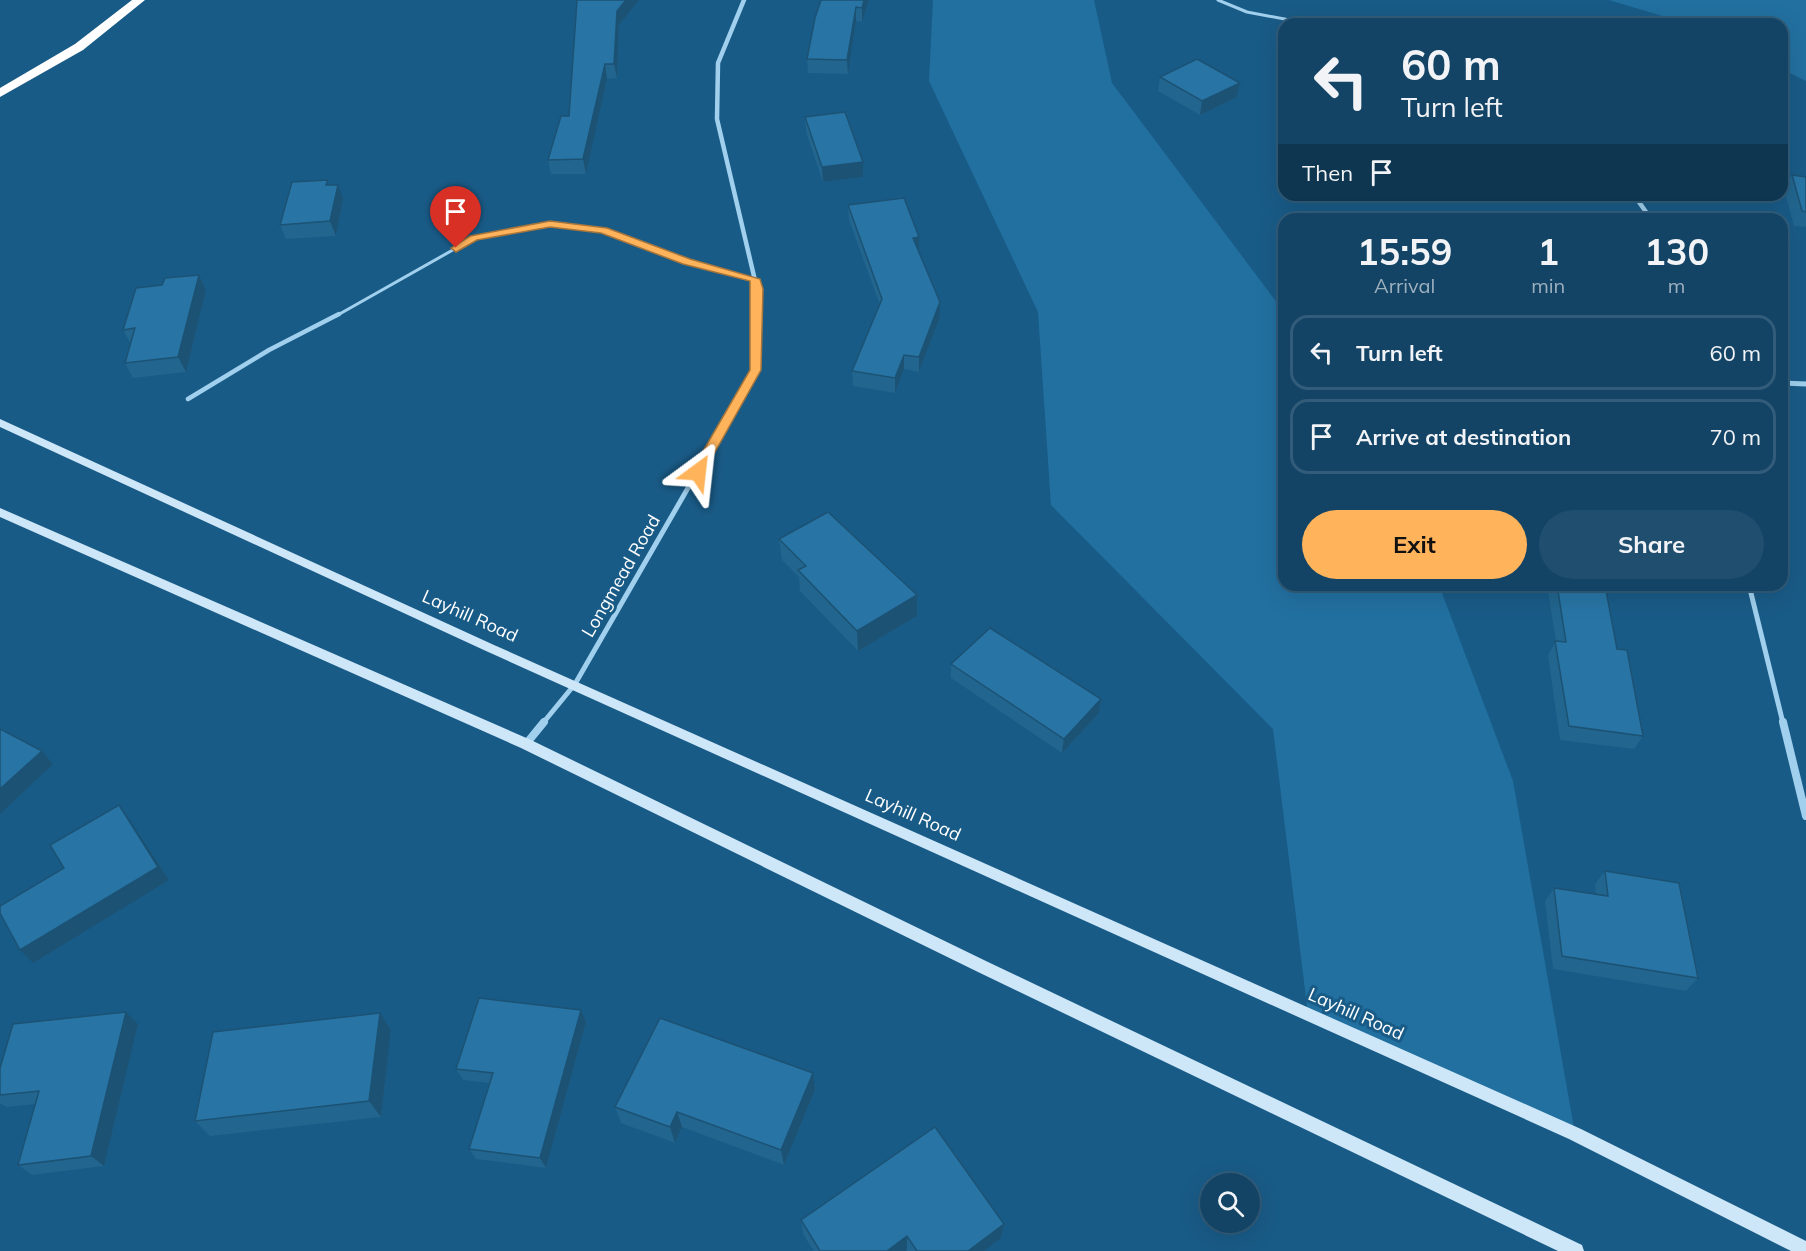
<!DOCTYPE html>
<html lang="en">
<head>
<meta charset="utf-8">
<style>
	:root { --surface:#134465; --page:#204e6e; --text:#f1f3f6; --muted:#9db0bf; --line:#325c79; --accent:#ffb45c }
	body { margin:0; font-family:Mulish,sans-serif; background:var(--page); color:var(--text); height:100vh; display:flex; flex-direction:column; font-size:22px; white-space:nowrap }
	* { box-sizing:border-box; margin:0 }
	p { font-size:20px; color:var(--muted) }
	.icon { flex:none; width:33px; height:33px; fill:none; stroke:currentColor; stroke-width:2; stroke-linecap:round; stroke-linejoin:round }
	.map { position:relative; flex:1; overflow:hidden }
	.sheet { position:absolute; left:1278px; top:213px; width:510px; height:378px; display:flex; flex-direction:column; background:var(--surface); border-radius:18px; box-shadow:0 6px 24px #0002,0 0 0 2px var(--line) }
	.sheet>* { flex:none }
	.guide { position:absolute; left:1278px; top:18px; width:510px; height:183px; border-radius:18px; box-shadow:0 6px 24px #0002,0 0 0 2px var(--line); background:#134465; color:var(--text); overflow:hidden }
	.buttons { position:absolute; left:1200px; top:1173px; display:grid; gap:12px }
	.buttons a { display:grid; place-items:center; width:60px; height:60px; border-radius:50%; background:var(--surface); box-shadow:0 6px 24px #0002,0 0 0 2px var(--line); font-size:30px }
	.pin { position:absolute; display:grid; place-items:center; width:51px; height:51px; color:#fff; margin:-62px -26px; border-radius:50% 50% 50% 0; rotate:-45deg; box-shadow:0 0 6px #0007 }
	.pin .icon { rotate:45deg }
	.me { position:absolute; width:66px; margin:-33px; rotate:30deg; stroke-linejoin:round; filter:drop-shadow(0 0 4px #0008) }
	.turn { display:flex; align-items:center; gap:21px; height:126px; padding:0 24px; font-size:27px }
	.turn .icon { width:78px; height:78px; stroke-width:2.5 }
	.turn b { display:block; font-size:42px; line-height:51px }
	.then { display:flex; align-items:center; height:57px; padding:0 24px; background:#0003; gap:12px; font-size:22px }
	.eta { display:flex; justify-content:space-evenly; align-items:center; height:102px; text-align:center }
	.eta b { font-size:36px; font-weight:700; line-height:42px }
	.primary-button { display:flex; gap:12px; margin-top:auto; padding:12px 24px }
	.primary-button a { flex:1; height:69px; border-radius:36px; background:var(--accent); color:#111; font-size:24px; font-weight:700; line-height:69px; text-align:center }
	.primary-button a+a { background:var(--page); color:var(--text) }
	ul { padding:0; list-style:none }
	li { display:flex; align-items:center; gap:18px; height:75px; margin:0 12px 9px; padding:0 12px; border:3px solid var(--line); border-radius:18px }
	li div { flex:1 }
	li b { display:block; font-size:22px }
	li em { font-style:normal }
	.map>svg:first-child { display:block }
	.green { fill:#2270a0 }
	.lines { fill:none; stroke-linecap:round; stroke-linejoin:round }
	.service-far1 { stroke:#a0d0ed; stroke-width:3 }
	.service { stroke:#a0d0ed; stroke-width:4.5 }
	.minor-far2 { stroke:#a0d0ed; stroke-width:4.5 }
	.minor-far1 { stroke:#a0d0ed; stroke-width:5 }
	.minor { stroke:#a0d0ed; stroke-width:8 }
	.secondary { fill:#cde7f9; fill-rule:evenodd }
	.motorway { fill:#fff; fill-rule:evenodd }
	.wall { fill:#22658e }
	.shaded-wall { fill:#1c5274 }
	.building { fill:#2875a5; stroke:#1c5274; stroke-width:1.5 }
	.route { fill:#ffb45c; stroke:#a6753c; stroke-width:1.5 }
	.labels { text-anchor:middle; stroke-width:6; stroke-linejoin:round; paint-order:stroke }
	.street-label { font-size:18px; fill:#fff; stroke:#195b87 }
</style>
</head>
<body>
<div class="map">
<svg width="1806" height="1251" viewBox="0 0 1806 1251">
	<rect width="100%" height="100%" fill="#195b87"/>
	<g class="green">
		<path d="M933,0H1094L1112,83L1284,312V585H1439L1513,781L1575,1134L1308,1014L1273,729L1051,505L1038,312L929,81Z"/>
		<path d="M1609,0H1806V81L1782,69V24H1689Z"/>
	</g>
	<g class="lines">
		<g class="service-far1">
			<path d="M1218,0L1247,12L1311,24"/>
			<path d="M336,316L474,238L550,224L603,230L686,262L755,279"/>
		</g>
		<path class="service" d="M188,399L269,350L339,314"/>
		<g class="minor-far2">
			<path d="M744,0L718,63L717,119L757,289V316"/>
			<path d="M1634,195L1651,219"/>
		</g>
		<g class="minor-far1">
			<path d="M1782,383L1806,384"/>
			<path d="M1749,585L1783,723"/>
			<path d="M543,723L575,684L756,370L757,314"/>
		</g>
		<g class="minor">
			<path d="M1783,722L1806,816"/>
			<path d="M526,744L544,722"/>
		</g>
		<g class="secondary">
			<path d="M0,419L494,645L1581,1129L1806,1241V1251H1791L1569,1139L486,651L0,427Z"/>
			<path d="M0,508L531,740L988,962L1582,1245L1584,1251H1558L978,972L521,748L0,517Z"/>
		</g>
		<path class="motorway" d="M132,0H145L83,50L0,97V88L75,44Z"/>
	</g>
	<g class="wall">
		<path d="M577,0H639L619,25L617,78L607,79L586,174H551L548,160L569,116Z"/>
		<path d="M869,0L862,22L856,21L848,74L808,73L807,59L815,18Z"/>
		<path d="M1160,77L1240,83L1237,97L1200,115L1158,91Z"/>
		<path d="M805,117L863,162V177L823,182L806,132Z"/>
		<path d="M1792,175L1806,177V227L1794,226L1784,189Z"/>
		<path d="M329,185L343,199L336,236L286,239L280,225Z"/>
		<path d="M848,205L919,252L940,302V317L919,372L904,369L895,393L853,386L852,371L880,305L849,220Z"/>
		<path d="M199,275L206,290L186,372L133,378L125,363L131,344L123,330L162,285Z"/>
		<path d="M779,539L917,616L858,651L800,591L799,577L782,560Z"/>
		<path d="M1547,585H1615L1611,593L1606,592L1617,649L1643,736L1634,749L1560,740L1548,655L1556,641Z"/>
		<path d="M951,664L1099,713L1062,753L951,678Z"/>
		<path d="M1605,871L1698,978L1686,991L1553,969L1545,901L1554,888L1596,894L1595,884Z"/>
		<path d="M581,1010L586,1022L546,1168L476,1159L469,1149L489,1083L463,1080L456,1069Z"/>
		<path d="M380,1013L391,1030L381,1117L210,1136L195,1121Z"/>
		<path d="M138,1024L104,1166L32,1175L18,1165L35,1104L6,1107L0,1103V1068Z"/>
		<path d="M813,1073L815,1090L784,1165L682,1127L675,1143L621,1123L615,1107Z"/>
		<path d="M801,1220L1004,1224L1001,1238L984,1251H907V1250L906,1251H814L803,1234Z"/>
	</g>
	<g class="shaded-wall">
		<path d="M626,0H639L619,25L617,78L614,64L617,11Z"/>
		<path d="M864,0H869L862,22V8Z"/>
		<path d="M856,7V21L848,74L847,60Z"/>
		<path d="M605,64L607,79L586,174L583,159Z"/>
		<path d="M1240,83L1237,97L1200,115L1202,101Z"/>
		<path d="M863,162V177L823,182L822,167Z"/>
		<path d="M338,185L343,199L336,236L330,221Z"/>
		<path d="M919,237V252L913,238Z"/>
		<path d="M199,275L206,290L186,372L178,357Z"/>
		<path d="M940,302V317L919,372V357Z"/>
		<path d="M904,355V369L895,393V378Z"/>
		<path d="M917,595V616L858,651L857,631Z"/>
		<path d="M1101,699L1099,713L1062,753L1064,739Z"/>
		<path d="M42,751L53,764L0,814V789Z"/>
		<path d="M119,805L129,819L169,880L33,963L20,950Z"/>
		<path d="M581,1010L586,1022L546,1168L540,1158Z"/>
		<path d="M126,1012L138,1024L104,1166L91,1156Z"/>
		<path d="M380,1013L391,1030L381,1117L369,1101Z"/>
		<path d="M813,1073L815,1090L784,1165L781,1150Z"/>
		<path d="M677,1112L682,1127L675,1143L670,1127Z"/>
		<path d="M1004,1224L1001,1238L984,1251H968Z"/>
		<path d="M907,1236V1250L906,1251H887Z"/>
	</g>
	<g class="building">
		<path d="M577,0H626L617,11L614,64H605L583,159L548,160L561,116H569Z"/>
		<path d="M821,0H864L862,8L856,7L847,60L807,59L815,18Z"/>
		<path d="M1197,59L1240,83L1202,101L1160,77Z"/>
		<path d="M845,112L863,162L822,167L805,117Z"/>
		<path d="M1792,175L1806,177V212L1802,211Z"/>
		<path d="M328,180L326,185H338L330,221L280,225L292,182Z"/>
		<path d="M904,198L919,237L913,238L940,302L919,357L904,355L895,378L852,371L882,299L848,205Z"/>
		<path d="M199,275L178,357L125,363L135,328L123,330L136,288L162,285L165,278Z"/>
		<path d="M828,512L917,595L857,631L798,570L806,566L779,539Z"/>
		<path d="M1557,585H1605L1617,649L1627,650L1643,736L1569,726L1555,641L1566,642Z"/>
		<path d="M990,628L1101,699L1064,739L951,664Z"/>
		<path d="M0,729L42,751L0,789Z"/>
		<path d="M119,805L158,867L20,950L0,913V906L64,868L50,845Z"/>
		<path d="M1605,871L1679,883L1698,978L1562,956L1554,888L1608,896Z"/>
		<path d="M479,998L581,1010L540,1158L469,1149L493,1073L456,1069Z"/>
		<path d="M126,1012L91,1156L18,1165L39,1091L0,1095V1068L13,1024Z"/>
		<path d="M380,1013L369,1101L195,1121L213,1032Z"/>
		<path d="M660,1018L813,1073L781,1150L677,1112L670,1127L615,1107Z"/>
		<path d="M935,1127L1004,1224L968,1251H917L907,1236L887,1251H820L801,1220Z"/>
	</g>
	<path class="route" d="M550,221L607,228L690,259L760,279L763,289L761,370L702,475L698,476L691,472L750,370V281L683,264L601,233L550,227L477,240L456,252L451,248L470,236Z"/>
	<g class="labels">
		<g class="street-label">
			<text transform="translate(621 576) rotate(-60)" y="6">Longmead Road</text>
			<text transform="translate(470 616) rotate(24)" y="6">Layhill Road</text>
			<text transform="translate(913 815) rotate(24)" y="6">Layhill Road</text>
			<text transform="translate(1356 1014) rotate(24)" y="6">Layhill Road</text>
		</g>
	</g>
</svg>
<div class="buttons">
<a><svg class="icon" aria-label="search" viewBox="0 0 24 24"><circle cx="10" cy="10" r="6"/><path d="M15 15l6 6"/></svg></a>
</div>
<div class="pin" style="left:456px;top:248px;background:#d93025"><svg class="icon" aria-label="arrive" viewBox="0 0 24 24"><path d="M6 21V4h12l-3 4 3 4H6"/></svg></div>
<svg class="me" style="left:698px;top:472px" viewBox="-20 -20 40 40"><path d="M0-17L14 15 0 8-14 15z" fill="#ffb45c" stroke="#fff" stroke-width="4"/></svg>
<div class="guide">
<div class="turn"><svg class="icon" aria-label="left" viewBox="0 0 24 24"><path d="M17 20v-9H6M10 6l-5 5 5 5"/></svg><div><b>60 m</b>Turn left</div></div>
<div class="then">Then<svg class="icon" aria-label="arrive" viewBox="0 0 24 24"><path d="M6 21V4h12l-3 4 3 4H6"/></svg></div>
</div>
<section class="sheet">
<div class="eta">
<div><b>15:59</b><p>Arrival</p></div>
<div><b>1</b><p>min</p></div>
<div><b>130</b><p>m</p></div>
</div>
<ul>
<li><svg class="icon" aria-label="left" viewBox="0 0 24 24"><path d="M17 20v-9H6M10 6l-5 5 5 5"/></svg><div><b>Turn left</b></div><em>60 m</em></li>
<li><svg class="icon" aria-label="arrive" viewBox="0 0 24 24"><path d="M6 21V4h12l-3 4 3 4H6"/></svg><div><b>Arrive at destination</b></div><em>70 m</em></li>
</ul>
<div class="primary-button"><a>Exit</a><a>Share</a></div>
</section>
</div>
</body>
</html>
